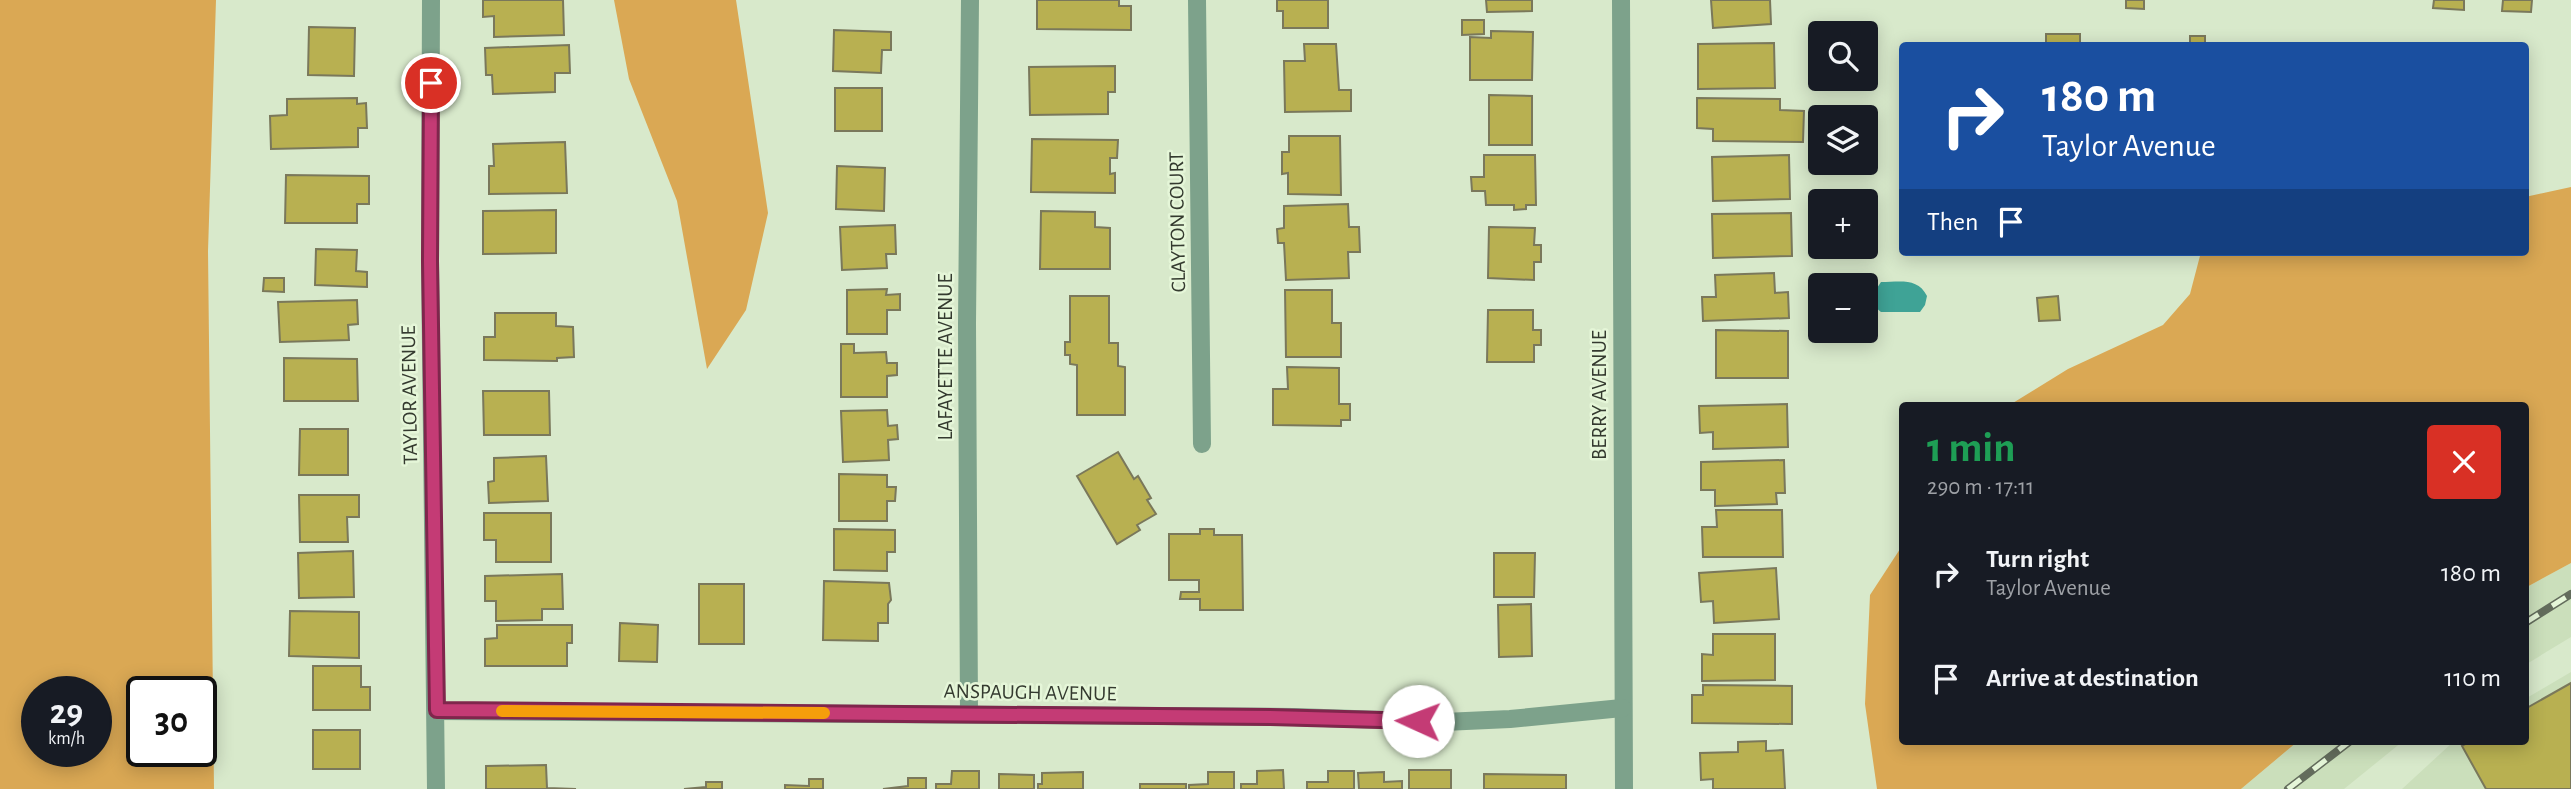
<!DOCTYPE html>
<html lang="en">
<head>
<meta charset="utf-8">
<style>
	:root { --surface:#171b24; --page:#20242c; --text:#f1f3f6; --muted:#9ea1a6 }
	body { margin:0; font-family:"Alegreya Sans",sans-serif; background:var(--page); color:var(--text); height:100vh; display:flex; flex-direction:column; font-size:26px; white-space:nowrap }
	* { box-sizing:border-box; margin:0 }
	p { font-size:23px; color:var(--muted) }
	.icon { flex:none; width:38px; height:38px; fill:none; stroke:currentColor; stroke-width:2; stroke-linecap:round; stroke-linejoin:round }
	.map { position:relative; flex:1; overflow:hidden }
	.side { position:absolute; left:1899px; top:402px; width:630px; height:343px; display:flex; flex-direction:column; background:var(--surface); border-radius:7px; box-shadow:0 4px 18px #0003 }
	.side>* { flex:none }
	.hud { position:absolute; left:1899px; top:42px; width:630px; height:214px; border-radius:7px; box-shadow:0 4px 18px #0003; background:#1a4fa0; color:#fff; overflow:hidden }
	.tools { position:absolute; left:1808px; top:21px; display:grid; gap:14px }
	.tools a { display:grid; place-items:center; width:70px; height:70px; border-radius:7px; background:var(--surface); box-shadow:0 4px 18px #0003; font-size:35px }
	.speed { position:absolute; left:21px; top:676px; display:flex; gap:14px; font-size:35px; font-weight:700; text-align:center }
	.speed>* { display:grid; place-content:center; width:91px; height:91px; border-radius:50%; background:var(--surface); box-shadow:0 4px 18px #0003; line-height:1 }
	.speed small { font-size:18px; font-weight:400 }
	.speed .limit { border:4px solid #111; border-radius:10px; background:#fff; color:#111 }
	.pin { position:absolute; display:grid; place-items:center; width:60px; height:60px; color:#fff; margin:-30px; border:4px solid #fff; border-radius:50%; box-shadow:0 2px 7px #0007 }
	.me { position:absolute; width:77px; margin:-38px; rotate:272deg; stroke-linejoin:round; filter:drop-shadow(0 0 5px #0008) }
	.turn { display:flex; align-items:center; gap:24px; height:147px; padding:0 28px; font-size:32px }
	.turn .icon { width:91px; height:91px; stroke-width:2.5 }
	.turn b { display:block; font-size:49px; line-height:60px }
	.then { display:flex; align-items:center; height:66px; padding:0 28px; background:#0003; gap:14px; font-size:26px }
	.round { display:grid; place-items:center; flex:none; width:74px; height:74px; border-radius:7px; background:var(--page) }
	.headline { display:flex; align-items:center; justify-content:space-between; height:119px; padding:0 28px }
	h1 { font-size:42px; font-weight:700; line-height:52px; color:#1e9e55 }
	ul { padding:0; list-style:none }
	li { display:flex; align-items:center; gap:21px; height:105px; padding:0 28px }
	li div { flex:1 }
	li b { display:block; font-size:26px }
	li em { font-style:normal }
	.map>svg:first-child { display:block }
	.built { fill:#cbdfbb }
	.forest { fill:#daa854; fill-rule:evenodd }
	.water { fill:#3fa396 }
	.building { fill:#b8b051; stroke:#7a785b; stroke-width:2 }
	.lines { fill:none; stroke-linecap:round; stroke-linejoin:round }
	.minor { stroke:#7da28b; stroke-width:18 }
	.rail-casing { stroke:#636c5c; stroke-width:8 }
	.rail { stroke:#e5f6d8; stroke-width:5; stroke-dasharray:16; stroke-linecap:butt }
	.route-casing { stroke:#7f264c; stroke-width:18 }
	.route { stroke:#c43b75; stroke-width:12 }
	.slow { stroke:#f59e0b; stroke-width:12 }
	.labels { text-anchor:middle; stroke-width:5; stroke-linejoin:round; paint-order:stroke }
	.street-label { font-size:21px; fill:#343a2f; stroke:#e5f6d8 }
</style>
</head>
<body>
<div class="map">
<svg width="2571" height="789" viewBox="0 0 2571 789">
	<rect width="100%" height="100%" fill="#d8e9cb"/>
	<g class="built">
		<path d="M2571,563V637L2525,665V588Z"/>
		<path d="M2571,672V789H2402L2453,742H2525V699Z"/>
		<path d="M2297,742H2402L2344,789H2241Z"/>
	</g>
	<g class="forest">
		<path d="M0,0H216L208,251L214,789H0ZM37,691H96V751H37ZM142,691H201V751H142Z"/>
		<path d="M614,0H736L768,213L746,310L707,369L677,201L629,79Z"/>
		<path d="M2571,187V563L2525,588V406H2008L2068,369L2163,325L2190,294L2201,252H2525V197Z"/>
		<path d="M1902,546V742H2297L2241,789H1877L1865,704L1870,595Z"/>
	</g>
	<path class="water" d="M1881,282C1899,282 1918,277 1927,296L1925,305L1920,312H1881L1875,307L1873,294Z"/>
	<g class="building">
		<path d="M483,0H563L564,35L494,37V16L483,17Z"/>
		<path d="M1037,0H1119V6H1131V30L1037,29Z"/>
		<path d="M1277,0H1328V28H1283V11H1277Z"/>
		<path d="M1486,0H1532V11L1487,12Z"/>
		<path d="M1711,0H1770L1771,24L1713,28Z"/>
		<path d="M2126,0H2144V9L2126,8Z"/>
		<path d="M2434,0H2464V10L2433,8Z"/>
		<path d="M2503,0H2532L2531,12L2502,11Z"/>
		<path d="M1462,20H1484V34L1462,35Z"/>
		<path d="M309,27L355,28L354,76L308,75Z"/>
		<path d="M834,30L891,32V50H882L881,73L833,71Z"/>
		<path d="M1491,31L1533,32L1532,80H1470V37L1491,38Z"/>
		<rect x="2046" y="34" width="34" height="12"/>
		<rect x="2190" y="36" width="15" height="10"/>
		<path d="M1774,43L1775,88L1698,89V44Z"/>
		<path d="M1304,44H1336L1339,90H1351V111L1285,112L1284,61H1305Z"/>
		<path d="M569,45L570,73H555V92L493,94L492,75H486L485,48Z"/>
		<path d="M1115,66V92H1108V114L1030,115L1029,67Z"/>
		<rect x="835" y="88" width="47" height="43"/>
		<path d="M1489,95L1532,96V145H1489Z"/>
		<path d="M357,98V104L366,103L367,128H358V147L271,149L270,116L287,115V99Z"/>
		<path d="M1697,98L1780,99V110L1804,111L1803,142L1713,141V129L1697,128Z"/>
		<path d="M1289,136H1340L1341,195L1288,194V173L1282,174V152H1289Z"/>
		<path d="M1032,139L1118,140L1117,158H1110V174L1115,173V193L1031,192Z"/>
		<path d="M565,142L567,193L489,194V166H494L493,144Z"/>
		<path d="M1484,155H1535L1536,205H1526V209L1514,210V205H1486L1485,191H1472L1471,177H1484Z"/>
		<path d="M1789,155L1790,199L1713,201L1712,157Z"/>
		<path d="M837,166L885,168L884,211L836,209Z"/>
		<path d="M286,175L369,176V204H357V223H285Z"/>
		<path d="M1348,204L1349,227H1359L1360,252H1348L1349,278L1286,280L1284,243H1278L1277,229L1284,228V206Z"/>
		<path d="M556,210V253L483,254V211Z"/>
		<path d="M1041,211L1095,212V227L1110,228V269H1040Z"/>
		<path d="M1791,213L1792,256L1713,258L1712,214Z"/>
		<path d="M895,225L896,254H886L887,268L842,270L840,227Z"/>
		<path d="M1489,227L1535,228L1534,245H1541V262H1534V280L1488,278Z"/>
		<path d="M316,249L357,250L356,271L367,272V287L315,285Z"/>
		<path d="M1774,273L1775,293L1788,292L1789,318L1703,321L1702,297H1716L1715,275Z"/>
		<path d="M264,278H284V292L263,291Z"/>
		<path d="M887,289L886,295L900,294V310H887V334H847V290Z"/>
		<path d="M1285,290H1332V323H1341V357H1286Z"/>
		<path d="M1070,296H1109V343H1118V366L1125,367V415H1077V365L1070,364V355H1065V342H1070Z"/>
		<path d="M2058,296L2060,320L2039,321L2037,298Z"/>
		<path d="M357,300L358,324L348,325L349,340L280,342L278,302Z"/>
		<path d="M1488,310H1533V330H1541V345H1534V362H1487Z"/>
		<path d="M495,313H556V326L573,327L574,357L557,358V361L484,360V337H495Z"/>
		<path d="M1716,330L1788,331V378H1716Z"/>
		<path d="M841,344H854V353L886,352L887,363H897V375L887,376V397H841Z"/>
		<path d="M284,358L357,359L358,401H284Z"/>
		<path d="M1287,367L1339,368V404H1350V420H1341V426L1273,425V389H1288Z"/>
		<path d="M483,391H549L550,435H484Z"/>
		<path d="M1787,404L1788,447L1713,449V432L1700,433L1699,406Z"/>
		<path d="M887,410L888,426L897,425L898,439L888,440L889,460L843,462L841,411Z"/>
		<path d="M300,429H348V475H299Z"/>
		<path d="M1118,452L1134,479L1138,476L1151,498L1147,500L1156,514L1137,525L1140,530L1117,544L1077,476Z"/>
		<path d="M546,456L548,501L489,503L488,482L494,481V458Z"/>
		<path d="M1784,460L1785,493H1776L1777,504L1715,506V490H1701V462Z"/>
		<path d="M839,474L887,475V487H896L895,501H887V521H839Z"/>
		<path d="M299,495H359V517H347L348,542H300Z"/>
		<path d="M1716,510H1782L1783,557H1703L1702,527H1717Z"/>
		<path d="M484,513H551V562H496V540H484Z"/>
		<path d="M834,529L895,530V552H887V571L834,570Z"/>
		<path d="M1200,529H1214V535H1242L1243,610H1200V599H1180L1181,592H1199V580H1169V534H1200Z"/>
		<path d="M353,551L354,597L299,598L298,553Z"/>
		<path d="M1494,553H1535L1534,597H1494Z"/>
		<path d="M1776,568L1779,619L1714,623L1713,601L1701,602L1699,573Z"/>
		<path d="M562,574L563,609H542V620L496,621V601H485V576Z"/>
		<path d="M824,581L889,583L891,600L888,604V623H878V641L823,640Z"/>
		<rect x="699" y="584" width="45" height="60"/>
		<path d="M1531,604L1532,656L1499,657L1498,605Z"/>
		<path d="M290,611L359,612V658L289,656Z"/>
		<path d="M620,623L658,625L657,662L619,661Z"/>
		<path d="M497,625H572V643H567V666H485V639L497,638Z"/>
		<path d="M1713,634H1775V680L1702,681V654L1713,655Z"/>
		<path d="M313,666H361V687H370V710H313Z"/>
		<path d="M2571,683V789H2486L2462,746L2469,742H2525V709Z"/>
		<path d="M1703,685L1792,686V724L1692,723V695H1703Z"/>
		<rect x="313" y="730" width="47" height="39"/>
		<path d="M1766,741V751L1783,750L1785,789H1713V779L1701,780L1700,753L1738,752V742Z"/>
		<path d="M546,765L547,788L576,789H486V766Z"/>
		<path d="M1283,770L1284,789H1241V784H1257V771Z"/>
		<rect x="1409" y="770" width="42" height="19"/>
		<path d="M952,771H979V789H936V784H951Z"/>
		<path d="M1328,771H1354V789H1307V782H1328Z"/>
		<path d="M1083,772V789H1038V784H1042V773Z"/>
		<path d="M1208,772H1234V789H1189V785L1208,784Z"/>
		<path d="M1384,772V782L1402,781V789H1359L1358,773Z"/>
		<path d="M999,774L1034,775V789H999Z"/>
		<path d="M1484,774L1566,775V789H1484Z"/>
		<path d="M908,778H926V789H883L908,786Z"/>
		<path d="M809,779H823V789H785V785L809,786Z"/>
		<path d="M706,782H722V789H684L706,787Z"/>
		<rect x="1140" y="784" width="46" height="5"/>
	</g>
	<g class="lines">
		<g class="minor">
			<path d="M431,0L430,261L436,789"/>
			<path d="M1197,0L1202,444"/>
			<path d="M1621,0L1624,789"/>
			<path d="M437,711L1294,717L1444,722L1510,719L1622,708"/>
			<path d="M969,713L967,323L970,0"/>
		</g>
		<g class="rail-casing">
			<g id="rail">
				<path d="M2525,623L2571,594"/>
				<path d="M2288,789L2349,742"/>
			</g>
		</g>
		<use href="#rail" class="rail"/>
	</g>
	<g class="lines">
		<g class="route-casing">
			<path id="route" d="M431,83L430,261L437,710L1270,717L1418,721"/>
		</g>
		<use href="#route" class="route"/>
		<path class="slow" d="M502,711L824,713"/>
	</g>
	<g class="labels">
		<g class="street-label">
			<text transform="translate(1177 222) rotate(-91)" y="7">CLAYTON COURT</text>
			<text transform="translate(945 357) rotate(-90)" y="7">LAFAYETTE AVENUE</text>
			<text transform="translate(409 395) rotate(-91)" y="7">TAYLOR AVENUE</text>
			<text transform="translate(1599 395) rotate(-90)" y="7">BERRY AVENUE</text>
			<text transform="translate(1030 692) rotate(1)" y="7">ANSPAUGH AVENUE</text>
		</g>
	</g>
</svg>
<div class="tools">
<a><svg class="icon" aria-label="search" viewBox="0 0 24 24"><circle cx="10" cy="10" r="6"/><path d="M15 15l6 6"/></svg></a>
<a><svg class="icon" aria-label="layers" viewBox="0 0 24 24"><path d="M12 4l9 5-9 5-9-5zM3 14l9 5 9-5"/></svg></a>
<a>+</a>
<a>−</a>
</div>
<div class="speed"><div>29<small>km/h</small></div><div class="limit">30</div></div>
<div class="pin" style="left:431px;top:83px;background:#d93025"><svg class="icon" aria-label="arrive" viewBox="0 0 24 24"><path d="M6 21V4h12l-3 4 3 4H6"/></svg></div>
<svg class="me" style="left:1418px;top:721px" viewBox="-20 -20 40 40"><circle r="19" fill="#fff"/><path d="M0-13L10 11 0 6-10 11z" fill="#c43b75"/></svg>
<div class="hud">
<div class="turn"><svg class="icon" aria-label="right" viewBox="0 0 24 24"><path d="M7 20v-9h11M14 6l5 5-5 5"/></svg><div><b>180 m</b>Taylor Avenue</div></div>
<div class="then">Then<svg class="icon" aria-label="arrive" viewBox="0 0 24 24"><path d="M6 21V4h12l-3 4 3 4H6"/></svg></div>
</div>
<section class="side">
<div class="headline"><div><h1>1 min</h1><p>290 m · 17:11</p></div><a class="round" style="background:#d93025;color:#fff"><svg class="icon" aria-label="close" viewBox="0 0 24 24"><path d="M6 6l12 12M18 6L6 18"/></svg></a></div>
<ul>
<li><svg class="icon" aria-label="right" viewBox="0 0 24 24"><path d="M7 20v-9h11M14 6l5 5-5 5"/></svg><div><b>Turn right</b><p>Taylor Avenue</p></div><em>180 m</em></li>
<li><svg class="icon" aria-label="arrive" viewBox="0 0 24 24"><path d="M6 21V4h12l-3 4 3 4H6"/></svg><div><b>Arrive at destination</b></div><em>110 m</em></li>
</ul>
</section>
</div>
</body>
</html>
